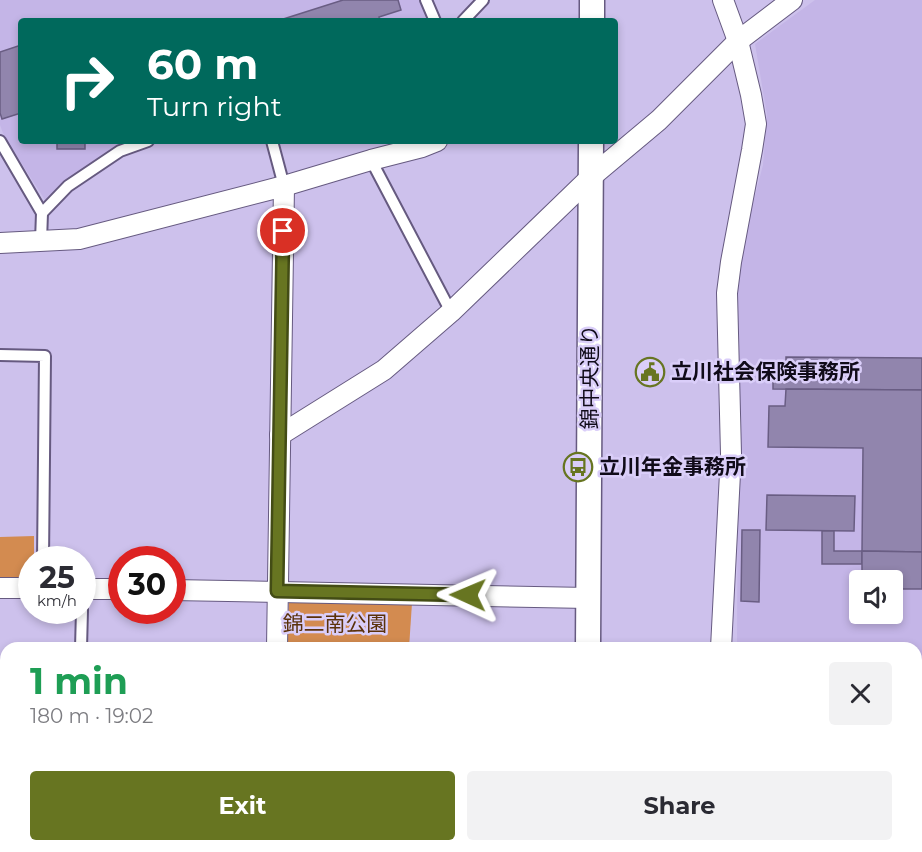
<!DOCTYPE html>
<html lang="en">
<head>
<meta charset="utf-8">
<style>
	:root { --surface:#fff; --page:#f2f2f3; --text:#2b2b33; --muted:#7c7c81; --accent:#677521 }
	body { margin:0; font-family:Montserrat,"Noto Sans JP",sans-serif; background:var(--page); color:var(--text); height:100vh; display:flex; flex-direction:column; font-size:22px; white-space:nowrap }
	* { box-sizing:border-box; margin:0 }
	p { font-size:20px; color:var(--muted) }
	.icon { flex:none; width:33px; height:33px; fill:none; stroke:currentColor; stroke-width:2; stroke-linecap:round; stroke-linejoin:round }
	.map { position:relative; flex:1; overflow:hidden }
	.panel { position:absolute; left:0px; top:642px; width:922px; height:210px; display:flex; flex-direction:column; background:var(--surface); border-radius:18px 18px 0 0; box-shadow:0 3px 9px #0003 }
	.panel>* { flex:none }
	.guide { position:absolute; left:18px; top:18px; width:600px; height:126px; border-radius:6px; box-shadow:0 3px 9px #0003; background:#00695c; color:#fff; overflow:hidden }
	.controls { position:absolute; left:849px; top:570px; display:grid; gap:12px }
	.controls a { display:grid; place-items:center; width:54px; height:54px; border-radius:6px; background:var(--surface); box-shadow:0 3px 9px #0003; font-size:30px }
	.speed { position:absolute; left:18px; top:546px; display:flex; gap:12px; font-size:30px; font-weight:700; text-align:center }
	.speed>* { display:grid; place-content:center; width:78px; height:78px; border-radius:50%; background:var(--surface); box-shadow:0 3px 9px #0003; line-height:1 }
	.speed small { font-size:15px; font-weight:400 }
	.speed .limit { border:9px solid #d22; background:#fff; color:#111 }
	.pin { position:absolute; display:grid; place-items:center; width:51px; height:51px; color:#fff; margin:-26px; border:3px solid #fff; border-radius:50%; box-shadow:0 2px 6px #0007 }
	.me { position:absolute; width:66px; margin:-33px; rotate:271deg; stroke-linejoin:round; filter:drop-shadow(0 0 4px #0008) }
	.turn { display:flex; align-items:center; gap:21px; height:126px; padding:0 30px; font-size:27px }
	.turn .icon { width:78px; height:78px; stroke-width:2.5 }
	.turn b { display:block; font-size:42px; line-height:51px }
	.round { display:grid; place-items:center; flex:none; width:63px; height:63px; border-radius:6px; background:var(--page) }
	.head { display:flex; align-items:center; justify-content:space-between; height:102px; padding:0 30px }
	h1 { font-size:36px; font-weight:700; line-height:45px; color:#1e9e55 }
	.primary-button { display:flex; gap:12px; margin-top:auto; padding:12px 30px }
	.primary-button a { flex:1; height:69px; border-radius:6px; background:var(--accent); color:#fff; font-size:24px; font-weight:700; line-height:69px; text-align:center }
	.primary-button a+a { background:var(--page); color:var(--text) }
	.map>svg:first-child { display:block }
	.built { fill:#c4b5e7; fill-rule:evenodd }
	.green { fill:#d38b50 }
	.building { fill:#9185ad; stroke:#695d83; stroke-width:1.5 }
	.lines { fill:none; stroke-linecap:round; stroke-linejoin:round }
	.service-casing { stroke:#665a80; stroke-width:14 }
	.minor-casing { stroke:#665a80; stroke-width:22 }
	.tertiary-casing { stroke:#665a80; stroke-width:27 }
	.service { stroke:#fff; stroke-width:10 }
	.minor { stroke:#fff; stroke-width:20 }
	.tertiary { stroke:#fff; stroke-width:24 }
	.route-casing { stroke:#434c15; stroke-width:15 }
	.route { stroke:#677521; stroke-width:10 }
	.labels { text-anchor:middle; stroke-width:5; stroke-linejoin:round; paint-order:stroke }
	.poi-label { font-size:21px; font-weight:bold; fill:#100b19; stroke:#dacef9; text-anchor:start }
	.street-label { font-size:21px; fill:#100b19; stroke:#dacef9 }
	.park-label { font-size:21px; fill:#5a310a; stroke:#dacef9 }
</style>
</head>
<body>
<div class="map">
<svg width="922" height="852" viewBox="0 0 922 852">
	<rect width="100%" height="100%" fill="#cdc1ec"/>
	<g class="built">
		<path d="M0,0H419L428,21H21V141H133L118,146L68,179L45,200L4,136L0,125Z"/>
		<path d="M815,0H922V660H917L916,648H737L738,419L736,268L763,165L767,115L755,44ZM860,580H892V614H860Z"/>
	</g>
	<g class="green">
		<path d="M34,536V559L32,560L31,584H0V537Z"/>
		<path d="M289,598L412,603L409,648H287Z"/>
	</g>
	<g class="building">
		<path d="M343,0H398L401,10L379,17L380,21H277Z"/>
		<path d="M21,45V113L2,119L0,113V52Z"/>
		<rect x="57" y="141" width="28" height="8"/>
		<path d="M786,357L922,358V390L773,389V362H786Z"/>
		<path d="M786,389L922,390V552L862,551L863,448L768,447L769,406H785Z"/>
		<path d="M767,495L855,496L854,531L766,530Z"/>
		<path d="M742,530H760L759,602L741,601Z"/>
		<path d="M822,531H834V551H862V564H822Z"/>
		<path d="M862,551L922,552V589H892V580H862Z"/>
	</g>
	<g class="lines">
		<g class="service-casing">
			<g id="service">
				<path d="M426,0L435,21"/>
				<path d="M463,21L483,0"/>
				<path d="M0,141L42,213L41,241"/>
				<path d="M272,141L284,186"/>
				<path d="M371,160L451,312"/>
				<path d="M42,213L68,186L120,151L148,141"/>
				<path d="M0,355L45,356L43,560"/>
				<path d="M81,648L82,610"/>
				<path d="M749,846V852"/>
				<path d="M80,852V846"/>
			</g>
		</g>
		<g class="minor-casing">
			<g id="minor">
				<path d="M0,243L79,239L284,186L371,160L422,147L437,141"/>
				<path d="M280,435L384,370L451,312L591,177L659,120L738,41L792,0"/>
				<path d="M0,588H32"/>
				<path d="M82,589H122"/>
				<path d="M172,590L588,598"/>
				<path d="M277,648L284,186"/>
				<path d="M721,648L731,454L727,293L731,262L752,150L756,124L751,95L738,41L723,0"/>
				<path d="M916,682H922"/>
				<path d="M275,852V846"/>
				<path d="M874,852V846"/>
			</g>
		</g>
		<g class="tertiary-casing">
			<g id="tertiary">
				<path d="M592,21V0"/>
				<path d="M588,648L591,141"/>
				<path d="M588,846V852"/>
			</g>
		</g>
		<use href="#service" class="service"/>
		<use href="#minor" class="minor"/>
		<use href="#tertiary" class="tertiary"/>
	</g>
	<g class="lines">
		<g class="route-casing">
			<path id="route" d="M283,231L277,591L468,595"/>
		</g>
		<use href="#route" class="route"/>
	</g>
	<defs>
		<g id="civic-ring" transform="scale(1.5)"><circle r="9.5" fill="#dacef9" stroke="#677521" stroke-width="1.5"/><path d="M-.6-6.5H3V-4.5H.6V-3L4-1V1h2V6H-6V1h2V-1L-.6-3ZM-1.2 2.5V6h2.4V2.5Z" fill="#677521"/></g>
		<g id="bus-ring" transform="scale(1.5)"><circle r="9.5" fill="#dacef9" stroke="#677521" stroke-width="1.5"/><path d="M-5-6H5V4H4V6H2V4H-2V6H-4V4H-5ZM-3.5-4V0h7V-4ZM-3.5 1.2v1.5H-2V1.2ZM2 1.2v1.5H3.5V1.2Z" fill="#677521"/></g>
	</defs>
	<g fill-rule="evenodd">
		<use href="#civic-ring" x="650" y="372"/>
		<use href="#bus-ring" x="578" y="467"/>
	</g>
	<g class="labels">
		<g class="poi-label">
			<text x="671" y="379">立川社会保険事務所</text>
			<text x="599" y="474">立川年金事務所</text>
		</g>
		<g class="street-label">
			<text transform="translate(590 377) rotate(-90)" y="7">錦中央通り</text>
		</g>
		<g class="park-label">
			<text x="335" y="631">錦二南公園</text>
		</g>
	</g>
</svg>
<div class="controls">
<a><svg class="icon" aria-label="sound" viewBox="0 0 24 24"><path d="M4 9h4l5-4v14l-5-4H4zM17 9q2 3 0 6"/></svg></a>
</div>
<div class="speed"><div>25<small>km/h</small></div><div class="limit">30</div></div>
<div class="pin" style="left:283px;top:231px;background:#d93025"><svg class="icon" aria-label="arrive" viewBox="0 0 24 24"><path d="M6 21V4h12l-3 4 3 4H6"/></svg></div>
<svg class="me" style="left:468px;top:595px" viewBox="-20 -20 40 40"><path d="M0-17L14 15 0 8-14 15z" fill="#677521" stroke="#fff" stroke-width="4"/></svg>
<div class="guide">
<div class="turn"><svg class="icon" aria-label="right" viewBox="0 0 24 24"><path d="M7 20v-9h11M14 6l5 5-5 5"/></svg><div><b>60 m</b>Turn right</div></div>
</div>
<section class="panel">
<div class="head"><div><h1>1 min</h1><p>180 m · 19:02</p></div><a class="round"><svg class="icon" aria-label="close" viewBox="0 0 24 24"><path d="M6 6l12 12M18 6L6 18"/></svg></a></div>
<div class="primary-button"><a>Exit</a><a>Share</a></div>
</section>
</div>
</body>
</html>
